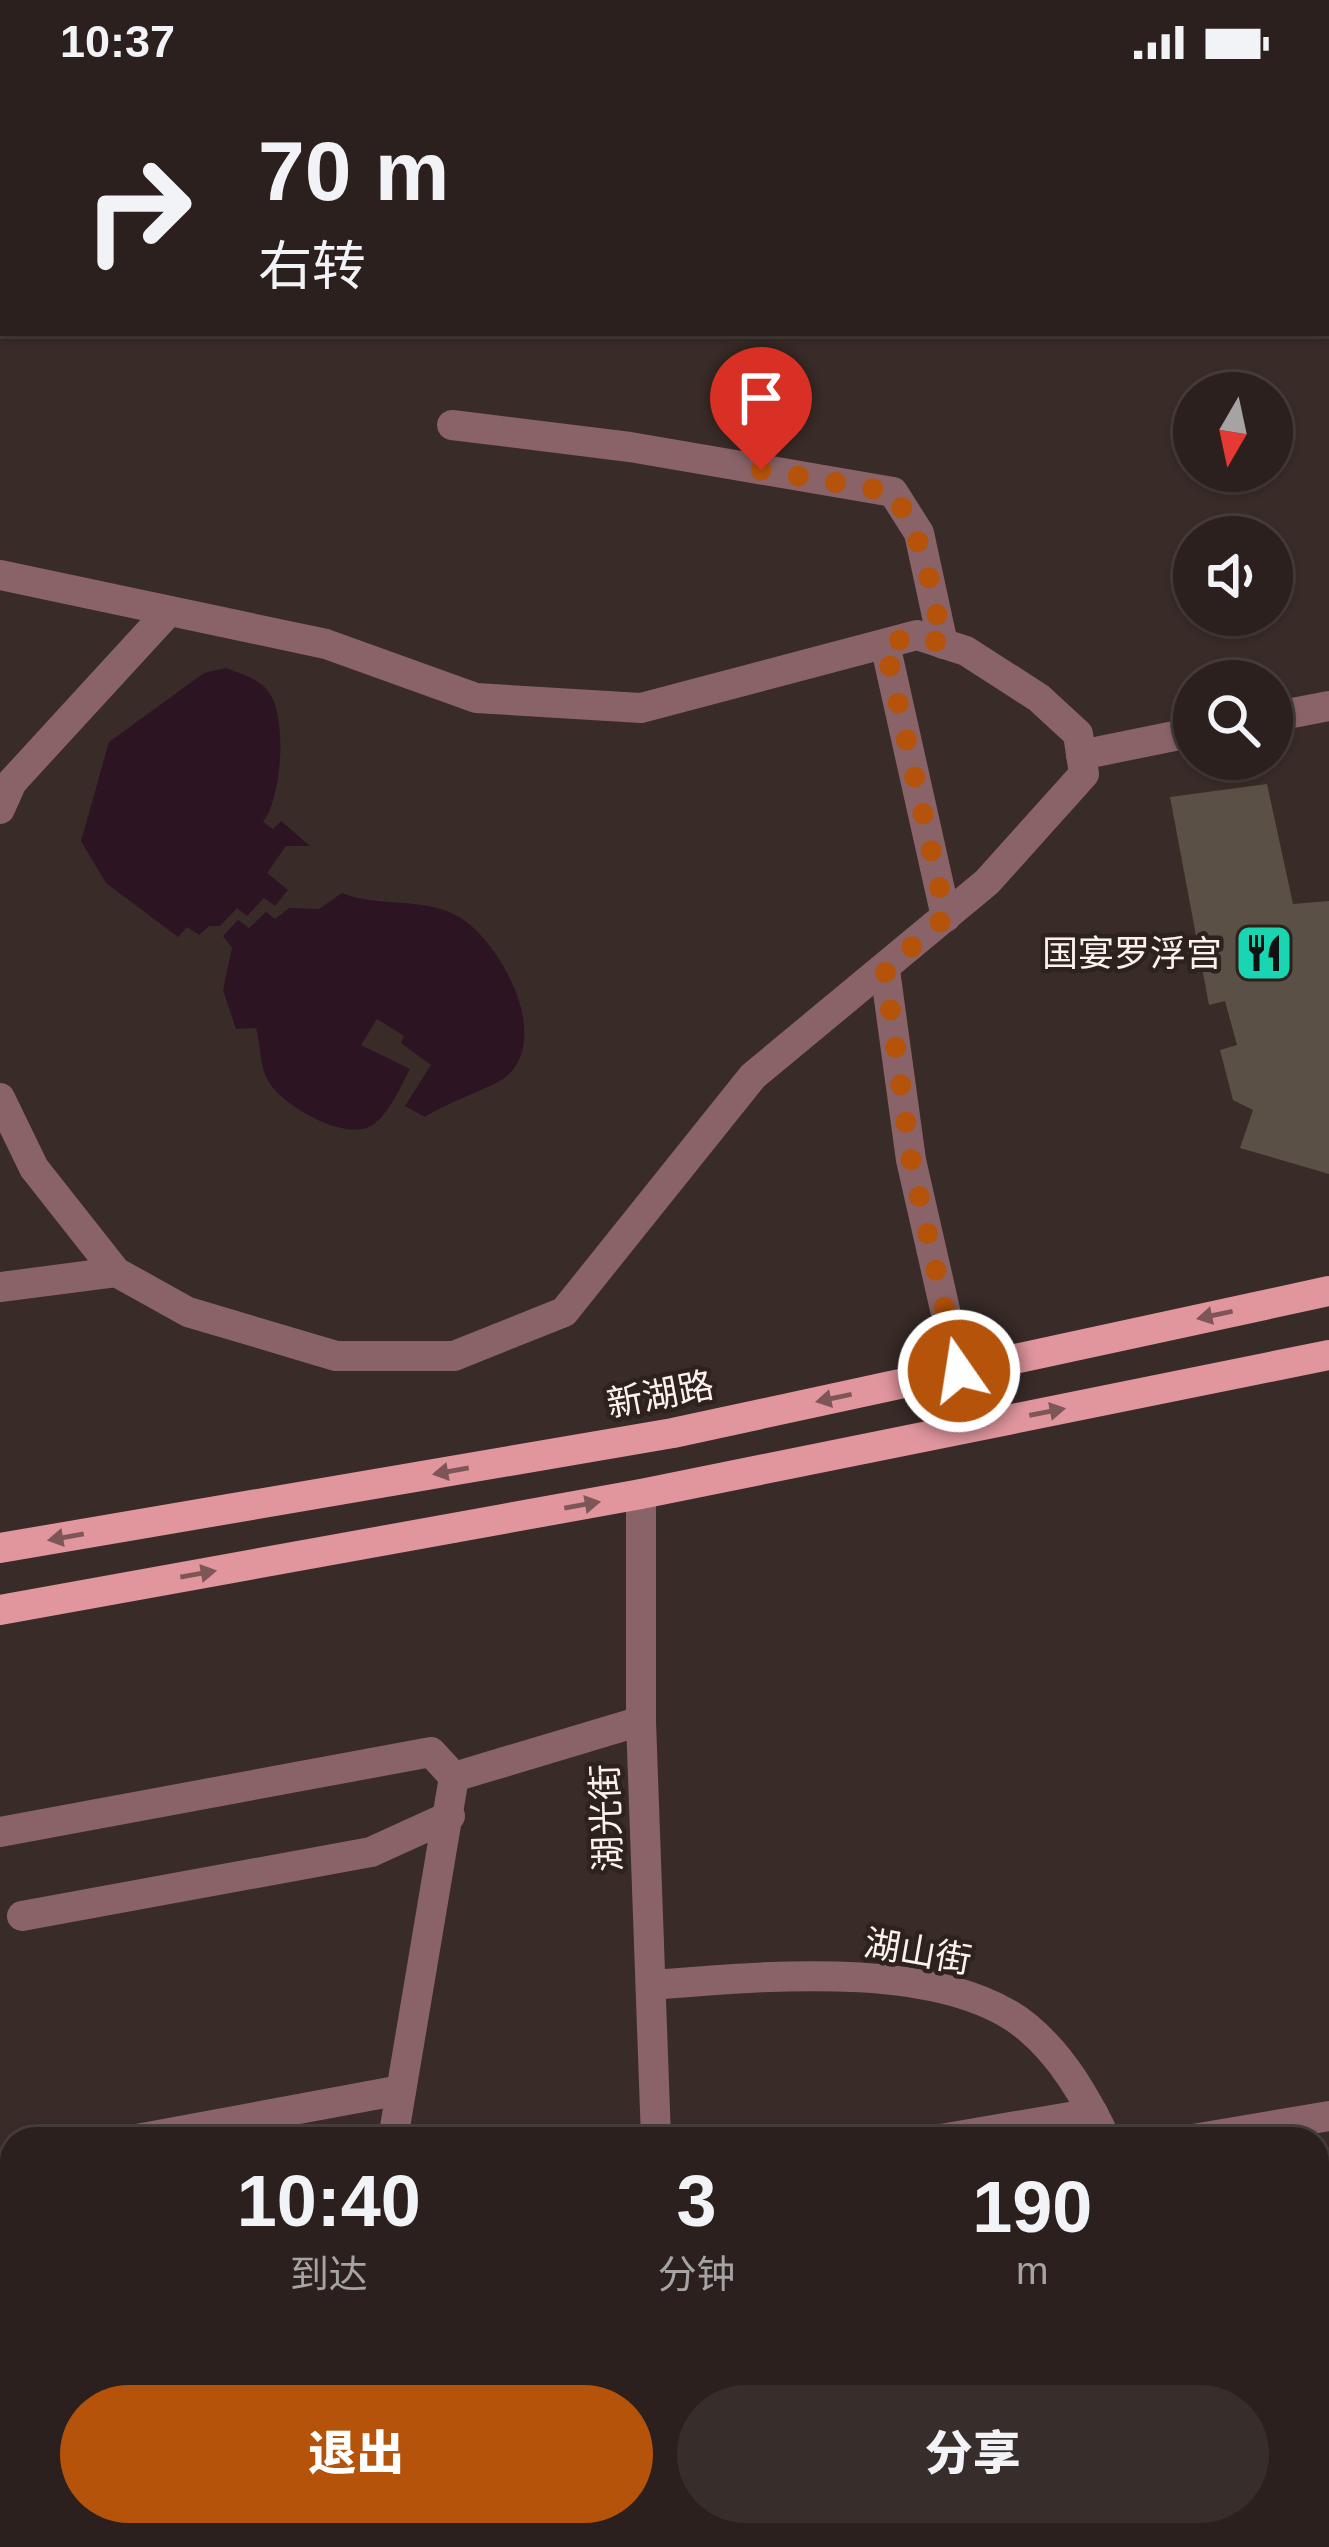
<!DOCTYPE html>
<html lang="zh">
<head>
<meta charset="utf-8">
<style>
	:root { --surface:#2b201d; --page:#372d2a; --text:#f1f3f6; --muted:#a6a3a4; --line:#473e3b; --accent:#b45309 }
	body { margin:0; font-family:Arial,"Noto Sans SC",sans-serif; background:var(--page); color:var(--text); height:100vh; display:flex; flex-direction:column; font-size:45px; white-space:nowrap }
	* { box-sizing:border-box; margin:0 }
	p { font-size:39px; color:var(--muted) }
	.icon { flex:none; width:66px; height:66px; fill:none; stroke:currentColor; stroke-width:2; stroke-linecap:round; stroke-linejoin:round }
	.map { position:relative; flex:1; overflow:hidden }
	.side { position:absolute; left:0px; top:2043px; width:1329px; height:420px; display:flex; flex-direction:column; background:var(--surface); border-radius:36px 36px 0 0; box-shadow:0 3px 9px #0004,0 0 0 3px var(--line) }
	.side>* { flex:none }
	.banner { position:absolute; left:0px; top:0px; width:1329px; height:252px; box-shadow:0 3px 9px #0004,0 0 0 3px var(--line); background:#2b201d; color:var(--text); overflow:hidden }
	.needle { width:78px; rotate:189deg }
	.fabs { position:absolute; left:1173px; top:288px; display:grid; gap:24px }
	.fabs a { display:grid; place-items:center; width:120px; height:120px; border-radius:50%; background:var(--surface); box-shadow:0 3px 9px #0004,0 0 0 3px var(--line); font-size:60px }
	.pin { position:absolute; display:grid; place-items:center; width:102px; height:102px; color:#fff; margin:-123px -51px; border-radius:50% 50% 50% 0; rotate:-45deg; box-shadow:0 0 12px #0007 }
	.pin .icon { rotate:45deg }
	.me { position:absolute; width:132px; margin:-66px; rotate:347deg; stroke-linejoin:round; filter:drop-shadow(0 0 9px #0008) }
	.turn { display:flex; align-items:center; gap:42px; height:252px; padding:0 60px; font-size:54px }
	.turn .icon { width:156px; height:156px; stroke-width:2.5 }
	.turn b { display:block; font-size:84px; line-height:102px }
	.eta { display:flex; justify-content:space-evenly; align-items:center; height:204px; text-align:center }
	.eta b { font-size:72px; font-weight:800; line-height:84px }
	.action { display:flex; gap:24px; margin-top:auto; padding:24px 60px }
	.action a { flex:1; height:138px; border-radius:72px; background:var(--accent); color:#fff; font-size:48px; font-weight:800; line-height:138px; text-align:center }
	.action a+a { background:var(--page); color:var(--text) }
	.status { display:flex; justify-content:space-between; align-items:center; height:84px; padding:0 60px; background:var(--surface); direction:ltr }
	.status svg { height:33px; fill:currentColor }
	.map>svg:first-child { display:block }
	.water { fill:#2d1423 }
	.building { fill:#5a5045 }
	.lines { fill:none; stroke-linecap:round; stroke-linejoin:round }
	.minor { stroke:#896367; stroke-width:30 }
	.major { stroke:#e1969e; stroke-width:30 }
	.oneway { fill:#7f5657 }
	.route { stroke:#b45309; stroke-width:21; stroke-dasharray:0 37.8 }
	.labels { text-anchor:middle; stroke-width:9; stroke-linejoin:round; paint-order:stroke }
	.poi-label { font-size:36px; fill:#fbf2ef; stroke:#2e221d; text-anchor:end }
	.street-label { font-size:36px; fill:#fbf2ef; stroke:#2e221d }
</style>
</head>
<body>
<div class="status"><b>10:37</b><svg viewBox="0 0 49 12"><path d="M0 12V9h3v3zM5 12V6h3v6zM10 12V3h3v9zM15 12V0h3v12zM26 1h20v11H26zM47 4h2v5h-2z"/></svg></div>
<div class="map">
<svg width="1329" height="2463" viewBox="0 0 1329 2463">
	<rect width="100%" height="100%" fill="#392b27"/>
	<g class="water">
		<path d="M226,584C241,590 258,594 268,607C288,632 282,714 263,738L273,745L281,737L310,762H286L267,789L288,806L275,822L264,814L247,832L237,824L220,842H209L199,851L187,843L178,853L106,799L81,757L109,658L204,589Z"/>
		<path d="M342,809C378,824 424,812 459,833C500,857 552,952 507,992C496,1002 446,1019 425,1033L405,1022L431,981L401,959L404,952L377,935L361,961L410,985C401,1002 390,1028 374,1040C349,1059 292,1026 274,1005C258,987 262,964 256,944L236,945L223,906L232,864L223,852L238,836L249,844L266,828L275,835L289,824L319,825Z"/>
	</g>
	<path class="building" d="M1267,700L1293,820L1329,817V1090L1240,1064L1253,1026L1233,1016L1220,966L1237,961L1225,917L1209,921L1170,713Z"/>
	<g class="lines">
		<g class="minor">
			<path d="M674,0L692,3"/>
			<path d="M468,3L469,0"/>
			<path d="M0,150H3"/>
			<path d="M452,341L630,363L893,408L919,449L943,560"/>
			<path d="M0,491L326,560L476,614L641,624L917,551L966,567L1039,614L1078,650L1084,690L987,798L753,992L564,1228L454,1272H336L188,1228L116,1188L34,1084L0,1014"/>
			<path d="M885,560L946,833"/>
			<path d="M1272,633L1329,622"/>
			<path d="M1081,671L1194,648"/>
			<path d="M0,725L12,698L169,527"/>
			<path d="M885,886L911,1076L959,1287"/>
			<path d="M0,1203L116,1188"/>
			<path d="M641,1410V1637L656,2055"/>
			<path d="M0,1748L431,1668L454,1693"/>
			<path d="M22,1832L371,1768L450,1732"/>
			<path d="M652,1901C756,1893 942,1873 1027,1943C1063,1973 1086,2014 1106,2055"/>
			<path d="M137,2055L401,2006"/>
			<path d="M393,2055L454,1693L641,1637"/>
			<path d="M941,2055L1093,2029"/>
			<path d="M1193,2055L1329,2032"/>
			<path d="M0,2079L12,2078"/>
			<path d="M1212,2451L1215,2463"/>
			<path d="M334,2463L340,2451"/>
			<path d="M607,2463L611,2451"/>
		</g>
		<g class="major">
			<path d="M1135,0L1137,3"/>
			<path d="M1207,0L1209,3"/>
			<path d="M1326,147L1329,151"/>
			<path d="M1326,236L1329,240"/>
			<path d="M0,1464L673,1349L1329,1207"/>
			<path d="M0,1526L641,1410L1329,1271"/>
		</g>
	</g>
	<defs><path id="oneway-solid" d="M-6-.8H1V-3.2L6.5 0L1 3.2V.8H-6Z" transform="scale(3)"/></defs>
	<g class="oneway">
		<use href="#oneway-solid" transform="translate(1215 1231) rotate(168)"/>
		<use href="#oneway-solid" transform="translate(834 1314) rotate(168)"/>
		<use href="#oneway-solid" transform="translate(1047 1328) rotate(-11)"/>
		<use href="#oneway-solid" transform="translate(451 1387) rotate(170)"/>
		<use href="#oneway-solid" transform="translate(582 1421) rotate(-10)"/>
		<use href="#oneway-solid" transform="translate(66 1453) rotate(170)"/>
		<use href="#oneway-solid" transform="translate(198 1490) rotate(-10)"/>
	</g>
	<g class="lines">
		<path class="route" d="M761,386L892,408C927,461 930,500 943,560L917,551L885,560L946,833L885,886L911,1076L959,1287"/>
	</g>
	<defs>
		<g id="restaurant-square" transform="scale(3)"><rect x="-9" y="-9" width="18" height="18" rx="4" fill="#1ad5b2" stroke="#2e221d"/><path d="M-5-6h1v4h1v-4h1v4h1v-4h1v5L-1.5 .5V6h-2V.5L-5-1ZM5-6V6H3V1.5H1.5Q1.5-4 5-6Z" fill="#111"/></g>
	</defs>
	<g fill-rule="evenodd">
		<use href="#restaurant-square" x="1264" y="869"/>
	</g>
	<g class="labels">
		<g class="poi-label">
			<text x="1222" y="882">国宴罗浮宫</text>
		</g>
		<g class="street-label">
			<text transform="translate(660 1310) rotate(-11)" y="13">新湖路</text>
			<text transform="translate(606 1734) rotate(-92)" y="13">湖光街</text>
			<text transform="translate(918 1867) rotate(10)" y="13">湖山街</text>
		</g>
	</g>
</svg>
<div class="fabs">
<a><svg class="needle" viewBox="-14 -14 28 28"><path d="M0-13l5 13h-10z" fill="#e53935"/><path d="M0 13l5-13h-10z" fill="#a6a3a4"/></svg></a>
<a><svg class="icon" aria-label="sound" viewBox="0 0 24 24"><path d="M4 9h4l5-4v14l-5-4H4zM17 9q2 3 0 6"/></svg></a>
<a><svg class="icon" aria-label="search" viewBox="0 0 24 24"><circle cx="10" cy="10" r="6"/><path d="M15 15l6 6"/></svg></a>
</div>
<div class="pin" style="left:761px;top:386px;background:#d93025"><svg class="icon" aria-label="arrive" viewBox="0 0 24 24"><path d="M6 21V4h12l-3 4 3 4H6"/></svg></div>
<svg class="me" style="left:959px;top:1287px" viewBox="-20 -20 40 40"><circle r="17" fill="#b45309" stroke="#fff" stroke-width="3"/><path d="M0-11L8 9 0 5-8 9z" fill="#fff"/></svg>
<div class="banner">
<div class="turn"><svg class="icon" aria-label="right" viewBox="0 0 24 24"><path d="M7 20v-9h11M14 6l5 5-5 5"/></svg><div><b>70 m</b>右转</div></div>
</div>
<section class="side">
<div class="eta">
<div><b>10:40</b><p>到达</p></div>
<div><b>3</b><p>分钟</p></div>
<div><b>190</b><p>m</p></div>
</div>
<div class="action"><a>退出</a><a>分享</a></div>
</section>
</div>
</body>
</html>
